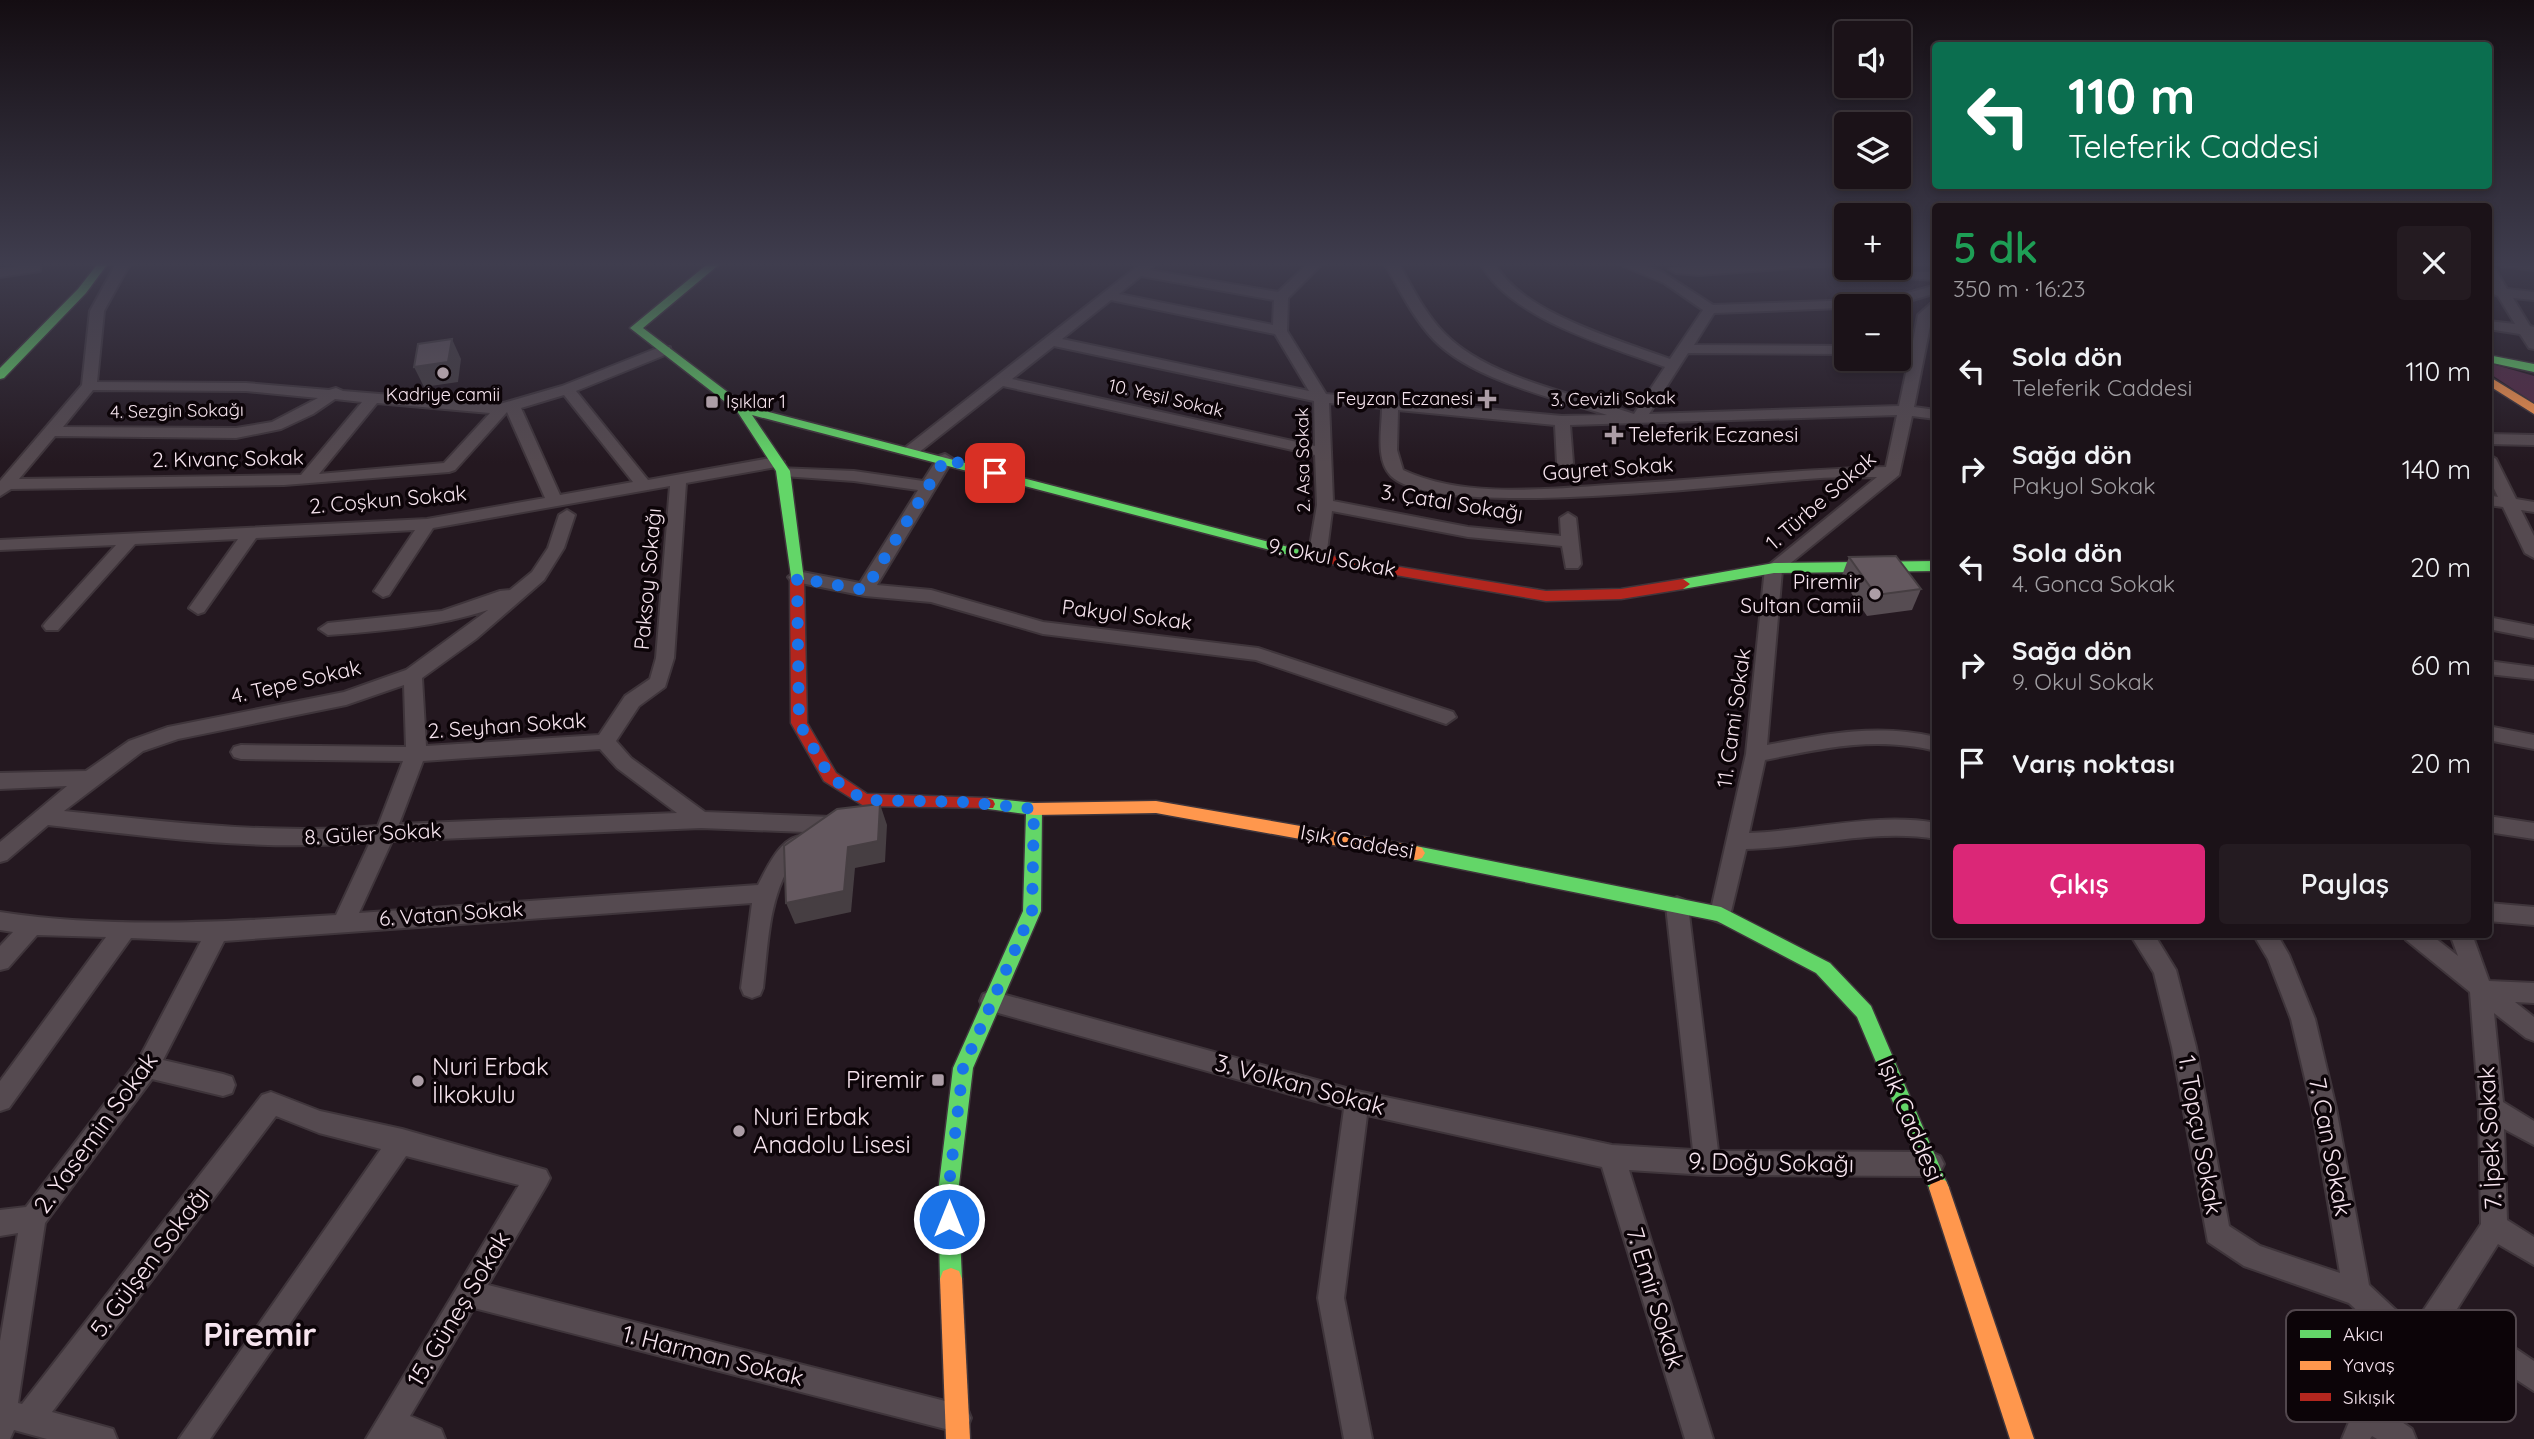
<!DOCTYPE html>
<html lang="tr">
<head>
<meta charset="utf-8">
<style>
	:root { --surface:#1b1218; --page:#241b21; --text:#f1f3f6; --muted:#a09ea2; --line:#393237; --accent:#db2777 }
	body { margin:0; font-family:Quicksand,sans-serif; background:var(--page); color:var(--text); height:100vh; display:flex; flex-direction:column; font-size:26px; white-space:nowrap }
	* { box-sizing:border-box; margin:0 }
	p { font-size:23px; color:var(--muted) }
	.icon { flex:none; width:38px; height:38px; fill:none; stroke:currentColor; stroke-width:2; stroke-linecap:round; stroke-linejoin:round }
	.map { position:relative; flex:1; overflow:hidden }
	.side { position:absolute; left:1932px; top:203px; width:560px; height:735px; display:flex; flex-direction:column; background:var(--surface); border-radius:7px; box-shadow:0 4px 10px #0003,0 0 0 2px var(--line) }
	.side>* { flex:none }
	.hud { position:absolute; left:1932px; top:42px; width:560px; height:147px; border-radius:7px; box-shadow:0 4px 10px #0003,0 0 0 2px var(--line); background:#0b6e4f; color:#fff; overflow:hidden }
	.fabs { position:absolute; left:1834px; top:21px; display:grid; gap:14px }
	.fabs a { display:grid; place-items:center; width:77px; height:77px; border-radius:7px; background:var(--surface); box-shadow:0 4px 10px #0003,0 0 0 2px var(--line); font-size:35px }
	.pin { position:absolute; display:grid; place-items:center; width:60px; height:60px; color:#fff; margin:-30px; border-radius:14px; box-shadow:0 4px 10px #0006 }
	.me { position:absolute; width:77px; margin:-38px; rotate:0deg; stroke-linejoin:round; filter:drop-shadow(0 0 5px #0008) }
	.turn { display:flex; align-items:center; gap:24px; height:147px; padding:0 21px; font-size:32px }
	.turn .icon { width:91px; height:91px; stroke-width:2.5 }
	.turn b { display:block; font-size:49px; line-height:60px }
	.round { display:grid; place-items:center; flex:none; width:74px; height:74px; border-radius:7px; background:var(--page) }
	.overview { display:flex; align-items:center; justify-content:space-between; height:119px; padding:0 21px }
	h1 { font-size:42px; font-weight:600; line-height:52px; color:#1e9e55 }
	.action { display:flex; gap:14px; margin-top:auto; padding:14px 21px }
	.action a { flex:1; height:80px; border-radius:7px; background:var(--accent); color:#fff; font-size:28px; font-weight:600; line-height:80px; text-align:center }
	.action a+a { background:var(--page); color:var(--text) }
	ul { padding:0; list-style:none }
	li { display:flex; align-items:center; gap:21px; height:98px; padding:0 21px }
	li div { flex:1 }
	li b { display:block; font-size:26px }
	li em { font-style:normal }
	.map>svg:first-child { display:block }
	.green { fill:#552a46 }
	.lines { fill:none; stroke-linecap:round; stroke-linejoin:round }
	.street-casing { stroke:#3f353b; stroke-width:4 }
	.fast-casing { stroke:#3f353b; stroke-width:3 }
	.slow-casing { stroke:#3f353b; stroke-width:3 }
	.jam-casing { stroke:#3f353b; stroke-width:3 }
	.street { fill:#554a50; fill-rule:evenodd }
	.fast { fill:#63d668; fill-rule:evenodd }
	.slow { fill:#ff974d; fill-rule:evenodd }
	.jam { fill:#b3261e; fill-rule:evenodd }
	.wall { fill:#564c52 }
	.shaded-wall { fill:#463e42 }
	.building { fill:#64585f; stroke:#463e42; stroke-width:2 }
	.route { stroke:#1a73e8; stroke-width:12; stroke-dasharray:0 21.6 }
	.poi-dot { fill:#ac9da6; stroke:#0c0408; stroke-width:2.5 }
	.labels { text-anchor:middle; stroke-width:7; stroke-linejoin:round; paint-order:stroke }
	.far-poi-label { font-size:18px; fill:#f6e4ee; stroke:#0c0408 }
	.far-street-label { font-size:18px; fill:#f6e4ee; stroke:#0c0408 }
	.poi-label { font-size:21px; fill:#f6e4ee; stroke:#0c0408; text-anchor:start }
	.street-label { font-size:21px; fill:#f6e4ee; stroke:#0c0408 }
	.near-poi-label { font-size:24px; fill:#f6e4ee; stroke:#0c0408; text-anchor:start }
	.near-street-label { font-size:24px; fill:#f6e4ee; stroke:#0c0408 }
	.near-district-label { font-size:33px; font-weight:bold; fill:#f6e4ee; stroke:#0c0408 }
	.key { fill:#0c0408; stroke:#52474d; stroke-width:2 }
	.key-label { font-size:19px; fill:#f6e4ee }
</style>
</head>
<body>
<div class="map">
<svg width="2534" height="1439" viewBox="0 0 2534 1439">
	<rect width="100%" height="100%" fill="#241820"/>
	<path class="green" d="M2489,363L2534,376V403L2489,373Z"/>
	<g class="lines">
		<g class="street-casing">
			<g id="street">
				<path d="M117,262H131L104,311L97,382L246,383L329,390L336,388L343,391L500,404L562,386L660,347H670V353L576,391L648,480L776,457L784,462L776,467L686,483L674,658L665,687L639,706L616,741L631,758L705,812L831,817L838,819L841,825L838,831L831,833L701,828L392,841L359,913L758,885C768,866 784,828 811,837L814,843C809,853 796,855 790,865C768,902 768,946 763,988L760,995L752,998L744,995L741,988L752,903L224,941L163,1060L223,1074L232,1077L235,1085L232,1093L223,1096L152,1079L45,1223L18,1403L22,1404L262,1095L271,1092L320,1111L402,1129L546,1170L550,1178L546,1186L488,1285L957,1404L967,1408L971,1418L967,1428L957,1432L474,1308L410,1416L441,1429L445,1439H366L519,1185L406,1156L210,1439H179L381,1149L319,1133L276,1116L52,1412L113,1429L117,1439H47L14,1430L10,1439H0V1341L18,1233L0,1236V1210L26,1207L139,1059L201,941L131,938L9,1108L0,1111V1081L106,937L37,935L8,968L0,970V946L13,932L0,930V912C109,929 226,922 336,915L370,842C262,852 155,837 48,825L7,860L0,862V842L67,786L0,789V773L86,771L129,741L168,727L344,692L406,670L488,610C436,627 382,631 328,635L319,629L328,623L442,611L500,591L510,590L532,572L548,548L559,515L567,510L575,515L564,548L544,580L476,639L422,678L426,746L599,735L625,696L650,679L656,658L670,486L433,528L389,595L383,597L374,591L415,530L256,538L204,612L198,614L189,608L238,539L135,544L58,630H46L43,626L46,622L116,545L0,550V540L427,519L545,498L507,412L455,470L449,472L284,485L11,489L0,496V481L82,385L90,311ZM93,390L246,391L318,398L272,422L236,428L63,427ZM564,395L633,482L560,495L521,408ZM335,399L362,402L301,475L19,479L55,436L236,438L281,429L313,414ZM377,403L490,413L444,463L319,474ZM404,685L406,747L241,745L234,747L231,752L234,757L241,759L403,761L378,826C272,835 169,822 64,811L143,751L178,739L346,705ZM600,749L617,768L677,813L399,824L423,761Z"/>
				<path d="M1143,262H1158L1149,270L1278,292L1310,262H1324L1288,298L1287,331L1326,394L1562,416L1607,415C1554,398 1473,380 1434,340C1413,318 1399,289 1384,262H1398C1412,287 1425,314 1445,334C1488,378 1576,394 1634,414L1665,367C1609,346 1507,318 1480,262H1494C1519,312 1619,340 1670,359L1703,310L1664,283L1614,262H1635L1662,272L1713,305L1887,299L1936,285V293L1892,306L1714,313L1694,345L1846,346V354L1688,353L1649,414L1899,406L1910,354H1899V346H1912L1918,315L1936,299V312L1932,316L1914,407L1936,410V419L1912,416L1899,475L1782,570L1767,745C1824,734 1878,723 1936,737V751C1877,736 1823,748 1765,760L1749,833C1810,831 1875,812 1936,823V839C1876,828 1807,848 1746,849L1729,920L1721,923L1713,920L1710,914L1746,754L1765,568L1877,477C1854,477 1830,477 1807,479C1734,484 1438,521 1391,476C1375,460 1382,428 1382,408L1329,403L1333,501L1468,527L1561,536L1560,518L1568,513L1576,518L1581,564L1578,568H1566L1562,546L1468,537L1332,511L1326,558L1317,563L1308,558L1317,505L1315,455L1003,386L918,453H906V447ZM1141,276L1274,300L1273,325L1119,294ZM1111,300L1275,334L1309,391L1062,339ZM1054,346L1314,401L1315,446L1012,379ZM1398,410L1555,425L1557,463L1565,468L1573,463L1570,425L1897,415L1886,467C1798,469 1712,479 1624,484C1556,488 1466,500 1403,470L1397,450Z"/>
				<path d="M1780,262L1846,264L1699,275L1676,273L1669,269C1674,265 1764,263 1780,262Z"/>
				<path d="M2494,262H2534V270L2501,266Z"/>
				<path d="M35,264L40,265V271L0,277V269Z"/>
				<path d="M2488,264L2493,265L2507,289L2534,292V300L2513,298L2530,326L2534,327V349L2529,348L2520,334L2488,329V321L2515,324L2498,296L2489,292L2493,289L2488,280Z"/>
				<path d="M1899,265L1911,272H1936V280L1904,278L1888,268H1899Z"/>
				<path d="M2488,434L2534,435V445L2488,444Z"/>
				<path d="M945,454L953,459L877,585L931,590L1043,622L1258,648L1453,712L1456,717L1446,724L1256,660L1043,634L931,602L865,596L791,581L788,577L797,571L860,583L918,490L854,481L783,476L777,474V468L854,471L923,481L939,456Z"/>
				<path d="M2488,454L2496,459L2516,499L2534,502V512L2521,510L2534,536V558L2525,553L2503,507L2488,505V495L2498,497L2488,476Z"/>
				<path d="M2488,617L2534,626V638L2488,629Z"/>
				<path d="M2488,661L2534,667V679L2488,674Z"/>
				<path d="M2488,726L2534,735V749L2488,740Z"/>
				<path d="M2488,816L2534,823V839L2488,832Z"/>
				<path d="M1677,897L1685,900L1688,906L1718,1151L1931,1152L1940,1156L1944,1164L1940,1172L1931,1176L1707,1175L1629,1170L1713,1439H1685L1602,1167L1367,1115L1344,1298L1372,1439H1344L1318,1298L1344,1109L991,1011L983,1008L980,1001L983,994L991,991L1357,1091L1612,1145L1693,1150L1666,906L1669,900Z"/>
				<path d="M2488,903L2534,907V925L2488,921Z"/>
				<path d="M2130,934H2154L2176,970L2196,1047L2229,1226L2260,1246L2340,1273L2312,1108L2291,1019L2268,959L2253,934H2277L2289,955L2315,1019L2336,1108L2369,1285L2413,1326L2481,1224L2479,1108L2470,992L2406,940L2403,934H2430L2458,956L2450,934H2472L2489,981L2534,983V1003L2515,1002L2534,1017V1041L2526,1038L2494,1013L2503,1102L2534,1121V1145L2504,1129L2507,1220L2534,1237V1265L2498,1244L2457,1309L2534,1361V1391L2442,1331L2386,1411L2412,1429L2416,1439H2377L2372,1436L2370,1439H2342L2356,1405L2397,1348L2349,1303L2244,1266L2208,1242L2172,1047L2154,973Z"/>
			</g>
		</g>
		<g class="fast-casing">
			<g id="fast">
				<path d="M99,262H109L86,293L4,378L0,379V368L78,289Z"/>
				<path d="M710,262H722L643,328L746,406L1308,552L1315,556L1308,560L752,415L790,471L804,580L802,583H792L776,471L737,411L630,328Z"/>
				<path d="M2488,355L2534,364V372L2488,362Z"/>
				<path d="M1936,561V571L1774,573L1683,589L1676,584L1683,579L1774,563Z"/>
				<path d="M987,798L1034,803L1040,804L1042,809L1041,911L973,1068L958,1193L962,1279L959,1287L951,1290L943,1287L940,1279L938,1193L953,1068L1023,911L1026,814L981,808L979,804L981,800Z"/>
				<path d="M1416,846L1721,907L1830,963L1871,1006L1949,1188L1946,1195L1939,1198L1932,1195L1857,1017L1816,973L1717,921L1416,860L1410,858L1407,853L1410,848Z"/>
			</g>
		</g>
		<g class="slow-casing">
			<g id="slow">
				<path d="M2488,376L2534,404V414L2488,385Z"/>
				<path d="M1156,801L1416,846L1422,848L1425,853L1422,858L1416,860L1156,813L1034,815L1028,814L1026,809L1028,804L1034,803Z"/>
				<path d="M1939,1178L1946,1181L1949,1188L2034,1439H2010L1929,1188L1932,1181Z"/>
				<path d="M951,1268L959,1271L962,1279L970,1439H946L940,1279L943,1271Z"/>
			</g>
		</g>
		<g class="jam-casing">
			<g id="jam">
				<path d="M1308,552L1546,591L1621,589L1683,579L1690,584L1683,589L1621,599L1546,601L1303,559L1301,556L1303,553Z"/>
				<path d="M797,575L804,580L807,723L836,773L867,794L987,798L993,800L995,804L993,808L864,806L824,781L791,723L790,580Z"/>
			</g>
		</g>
		<use href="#street" class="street"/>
		<use href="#fast" class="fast"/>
		<use href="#slow" class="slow"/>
		<use href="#jam" class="jam"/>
	</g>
	<path class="wall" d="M1849,557L1921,589L1912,610L1867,616L1841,578Z"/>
	<g class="shaded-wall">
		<path d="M452,339L461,359L458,382L424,387L414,367Z"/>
		<path d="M880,804L887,825L885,862L855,868L851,912L795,924L786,903L848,847Z"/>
	</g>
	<g class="building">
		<path d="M452,339L448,362L414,367L418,344Z"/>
		<path d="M1896,556L1921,589L1876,595L1849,557Z"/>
		<path d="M880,804L878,841L848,847L844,891L786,903L784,846L837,809Z"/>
	</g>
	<linearGradient id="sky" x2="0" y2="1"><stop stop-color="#140d12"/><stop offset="0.57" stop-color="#3f3d4e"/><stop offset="1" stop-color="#3f3d4e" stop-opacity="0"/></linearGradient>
	<rect width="2534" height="463" fill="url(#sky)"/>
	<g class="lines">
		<path class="route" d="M949,1219L948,1193L963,1068L1032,911L1034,809L966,802L864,800L830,777L799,723L797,578L865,590L945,459L995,473"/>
	</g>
	<g class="poi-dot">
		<circle cx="443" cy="373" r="7"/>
		<path d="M1483.5 388.5h7v7h7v7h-7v7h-7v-7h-7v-7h7z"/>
		<rect x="705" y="395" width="14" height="14" rx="3.5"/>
		<path d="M1610.5 424.5h7v7h7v7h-7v7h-7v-7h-7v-7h7z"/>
		<circle cx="1875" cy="594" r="7"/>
		<rect x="931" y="1073" width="14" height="14" rx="3.5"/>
		<circle cx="418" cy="1081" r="7"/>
		<circle cx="739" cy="1131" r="7"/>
	</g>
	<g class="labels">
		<g class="far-poi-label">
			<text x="443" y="401">Kadriye camii</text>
			<text x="1473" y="405" text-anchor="end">Feyzan Eczanesi</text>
			<text x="726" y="408" text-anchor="start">Işıklar 1</text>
		</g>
		<g class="far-street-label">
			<text transform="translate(1166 398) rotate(13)" y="6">10. Yeşil Sokak</text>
			<text transform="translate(1613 399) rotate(-1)" y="6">3. Cevizli Sokak</text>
			<text transform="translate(177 411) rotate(-1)" y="6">4. Sezgin Sokağı</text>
			<text transform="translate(1303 460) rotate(-91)" y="6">2. Asa Sokak</text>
		</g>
		<g class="poi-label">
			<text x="1628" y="442">Teleferik Eczanesi</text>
			<text x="1861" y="589" text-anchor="end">Piremir<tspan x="1861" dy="24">Sultan Camii</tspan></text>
		</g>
		<g class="street-label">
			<text transform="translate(228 459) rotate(-1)" y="7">2. Kıvanç Sokak</text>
			<text transform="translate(1608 469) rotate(-4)" y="7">Gayret Sokak</text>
			<text transform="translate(388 500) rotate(-5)" y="7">2. Coşkun Sokak</text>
			<text transform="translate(1821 501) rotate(-41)" y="7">1. Türbe Sokak</text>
			<text transform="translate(1452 503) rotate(9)" y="7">3. Çatal Sokağı</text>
			<text transform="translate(1332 558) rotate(11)" y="7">9. Okul Sokak</text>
			<text transform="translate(648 579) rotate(-85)" y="7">Paksoy Sokağı</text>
			<text transform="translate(1127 615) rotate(7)" y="7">Pakyol Sokak</text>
			<text transform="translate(296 682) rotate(-13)" y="7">4. Tepe Sokak</text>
			<text transform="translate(1734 718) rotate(-82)" y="7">11. Cami Sokak</text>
			<text transform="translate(507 726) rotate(-4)" y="7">2. Seyhan Sokak</text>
			<text transform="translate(373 834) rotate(-3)" y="7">8. Güler Sokak</text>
			<text transform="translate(1357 842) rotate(10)" y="7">Işık Caddesi</text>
			<text transform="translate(451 914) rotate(-4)" y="7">6. Vatan Sokak</text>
		</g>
		<g class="near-poi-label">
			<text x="432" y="1075">Nuri Erbak<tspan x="432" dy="28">İlkokulu</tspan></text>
			<text x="924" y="1088" text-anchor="end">Piremir</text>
			<text x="753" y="1125">Nuri Erbak<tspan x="753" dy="28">Anadolu Lisesi</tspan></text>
		</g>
		<g class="near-street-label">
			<text transform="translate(1300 1085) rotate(15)" y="8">3. Volkan Sokak</text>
			<text transform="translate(1910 1120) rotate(67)" y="8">Işık Caddesi</text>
			<text transform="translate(96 1133) rotate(-54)" y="8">2. Yasemin Sokak</text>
			<text transform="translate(2200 1135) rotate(80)" y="8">1. Topçu Sokak</text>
			<text transform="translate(2490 1138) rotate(-93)" y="8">7. İpek Sokak</text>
			<text transform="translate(2330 1147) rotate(79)" y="8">7. Can Sokak</text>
			<text transform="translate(1771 1163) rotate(1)" y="8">9. Doğu Sokağı</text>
			<text transform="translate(150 1262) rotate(-53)" y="8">5. Gülşen Sokağı</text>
			<text transform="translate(1655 1298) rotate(73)" y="8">7. Emir Sokak</text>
			<text transform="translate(459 1309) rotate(-59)" y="8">15. Güneş Sokak</text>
			<text transform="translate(713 1356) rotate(14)" y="8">1. Harman Sokak</text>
		</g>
		<g class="near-district-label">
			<text x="260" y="1346">Piremir</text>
		</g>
	</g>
	<rect x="2286" y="1310" width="230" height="112" rx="10" class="key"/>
	<rect x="2300" y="1330" width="31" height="8" fill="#63d668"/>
	<rect x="2300" y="1361" width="31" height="9" fill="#ff974d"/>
	<rect x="2300" y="1393" width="31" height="8" fill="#b3261e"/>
	<g class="key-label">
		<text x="2343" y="1341">Akıcı</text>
		<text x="2343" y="1372">Yavaş</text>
		<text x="2343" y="1404">Sıkışık</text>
	</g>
</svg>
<div class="fabs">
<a><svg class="icon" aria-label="sound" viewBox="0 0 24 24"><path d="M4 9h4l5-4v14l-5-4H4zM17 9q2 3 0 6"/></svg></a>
<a><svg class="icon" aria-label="layers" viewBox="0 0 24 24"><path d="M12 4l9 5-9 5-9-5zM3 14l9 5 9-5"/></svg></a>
<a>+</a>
<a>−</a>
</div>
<div class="pin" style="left:995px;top:473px;background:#d93025"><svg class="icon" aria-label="arrive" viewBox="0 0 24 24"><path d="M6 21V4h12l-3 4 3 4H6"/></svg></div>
<svg class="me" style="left:949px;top:1219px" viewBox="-20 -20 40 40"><circle r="17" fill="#1a73e8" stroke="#fff" stroke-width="3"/><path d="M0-11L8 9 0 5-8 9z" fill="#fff"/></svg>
<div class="hud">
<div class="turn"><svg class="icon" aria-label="left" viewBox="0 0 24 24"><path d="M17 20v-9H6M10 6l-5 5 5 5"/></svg><div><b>110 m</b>Teleferik Caddesi</div></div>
</div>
<section class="side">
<div class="overview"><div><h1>5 dk</h1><p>350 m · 16:23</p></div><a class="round"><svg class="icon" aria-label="close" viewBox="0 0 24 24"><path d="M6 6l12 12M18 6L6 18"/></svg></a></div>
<ul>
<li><svg class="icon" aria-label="left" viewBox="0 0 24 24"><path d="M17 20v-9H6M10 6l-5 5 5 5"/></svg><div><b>Sola dön</b><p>Teleferik Caddesi</p></div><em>110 m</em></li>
<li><svg class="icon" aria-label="right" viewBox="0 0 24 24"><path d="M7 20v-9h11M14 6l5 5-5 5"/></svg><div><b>Sağa dön</b><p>Pakyol Sokak</p></div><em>140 m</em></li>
<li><svg class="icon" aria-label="left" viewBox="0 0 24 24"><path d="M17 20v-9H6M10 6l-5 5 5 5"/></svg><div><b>Sola dön</b><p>4. Gonca Sokak</p></div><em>20 m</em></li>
<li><svg class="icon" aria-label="right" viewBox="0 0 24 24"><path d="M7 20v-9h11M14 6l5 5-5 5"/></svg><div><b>Sağa dön</b><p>9. Okul Sokak</p></div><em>60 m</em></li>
<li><svg class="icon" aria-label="arrive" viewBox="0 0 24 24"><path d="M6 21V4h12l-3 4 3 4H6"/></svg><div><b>Varış noktası</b></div><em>20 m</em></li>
</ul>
<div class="action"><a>Çıkış</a><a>Paylaş</a></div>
</section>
</div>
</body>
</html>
